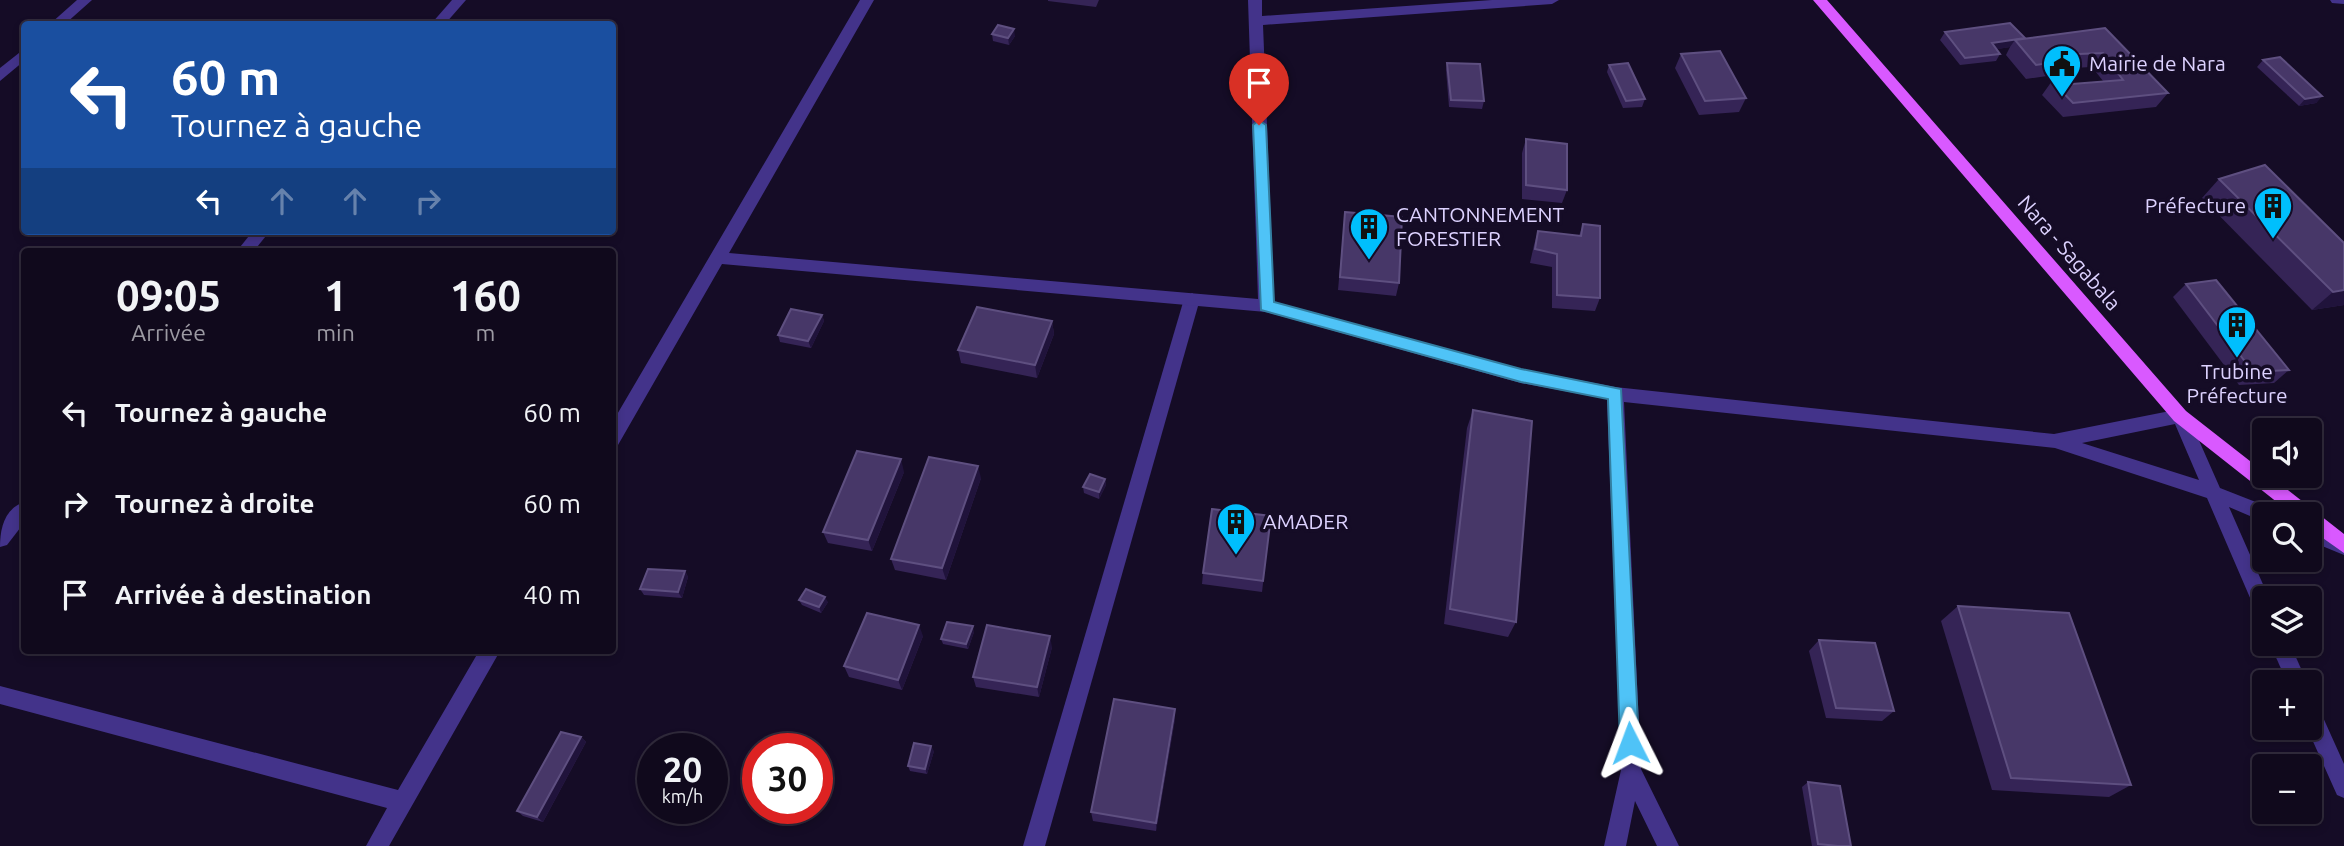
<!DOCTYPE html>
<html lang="fr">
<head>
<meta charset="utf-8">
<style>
	:root { --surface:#10091c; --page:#1e1729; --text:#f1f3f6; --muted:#9c9aa3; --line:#302a3b }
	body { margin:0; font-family:Ubuntu,sans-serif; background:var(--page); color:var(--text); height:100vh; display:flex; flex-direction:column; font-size:26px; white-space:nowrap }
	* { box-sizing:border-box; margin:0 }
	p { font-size:23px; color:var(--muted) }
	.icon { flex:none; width:38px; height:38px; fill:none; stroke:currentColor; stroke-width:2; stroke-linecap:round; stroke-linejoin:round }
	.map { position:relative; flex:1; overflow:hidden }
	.panel { position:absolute; left:21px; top:248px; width:595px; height:406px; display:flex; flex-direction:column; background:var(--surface); border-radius:7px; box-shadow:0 4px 10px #0003,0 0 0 2px var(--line) }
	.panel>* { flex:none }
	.top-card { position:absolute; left:21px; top:21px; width:595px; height:214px; border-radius:7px; box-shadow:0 4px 10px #0003,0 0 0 2px var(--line); background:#1a4fa0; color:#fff; overflow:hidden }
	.fabs { position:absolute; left:2252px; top:418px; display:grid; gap:14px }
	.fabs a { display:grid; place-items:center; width:70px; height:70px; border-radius:7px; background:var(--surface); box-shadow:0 4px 10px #0003,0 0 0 2px var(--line); font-size:35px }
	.speed { position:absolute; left:637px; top:733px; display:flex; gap:14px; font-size:35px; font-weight:700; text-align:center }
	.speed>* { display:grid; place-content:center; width:91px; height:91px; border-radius:50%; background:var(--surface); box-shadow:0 4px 10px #0003,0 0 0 2px var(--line); line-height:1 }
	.speed small { font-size:18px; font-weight:400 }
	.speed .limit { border:10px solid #d22; background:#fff; color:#111 }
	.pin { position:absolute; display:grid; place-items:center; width:60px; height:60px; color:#fff; margin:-72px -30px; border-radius:50% 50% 50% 0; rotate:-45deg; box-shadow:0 0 7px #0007 }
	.pin .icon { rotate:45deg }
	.me { position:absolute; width:77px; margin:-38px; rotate:357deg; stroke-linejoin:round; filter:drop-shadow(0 0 5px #0008) }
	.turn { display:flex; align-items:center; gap:24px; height:147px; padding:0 35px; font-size:32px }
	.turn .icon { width:91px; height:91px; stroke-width:2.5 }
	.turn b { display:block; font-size:49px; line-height:60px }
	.lanes { display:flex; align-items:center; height:66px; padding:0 35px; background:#0003; justify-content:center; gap:35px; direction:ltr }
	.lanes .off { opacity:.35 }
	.eta { display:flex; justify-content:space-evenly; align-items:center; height:119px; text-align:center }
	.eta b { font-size:42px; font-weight:600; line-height:49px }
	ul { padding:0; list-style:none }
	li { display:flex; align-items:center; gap:21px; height:91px; padding:0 35px }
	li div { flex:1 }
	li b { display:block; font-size:26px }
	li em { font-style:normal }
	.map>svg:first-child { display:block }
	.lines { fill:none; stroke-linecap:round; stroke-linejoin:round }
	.lane { fill:#43338a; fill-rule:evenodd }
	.street { fill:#43338a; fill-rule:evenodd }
	.primary { fill:#d959ff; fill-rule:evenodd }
	.wall { fill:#352456 }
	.shaded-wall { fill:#20133b }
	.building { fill:#473768; stroke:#5e4f80; stroke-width:2 }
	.route { fill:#4fc3f7; stroke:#337fa1; stroke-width:2 }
	.labels { text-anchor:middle; stroke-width:7; stroke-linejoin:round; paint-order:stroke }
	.poi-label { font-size:21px; fill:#ddd2ff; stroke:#150c26; text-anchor:start }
	.street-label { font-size:21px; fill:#ddd2ff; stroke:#150c26 }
</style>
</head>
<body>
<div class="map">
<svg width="2344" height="846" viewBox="0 0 2344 846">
	<rect width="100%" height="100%" fill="#150c26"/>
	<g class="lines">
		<path class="lane" d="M1192,293L1200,299L1045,846H1023L1184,299Z"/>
		<g class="street">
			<path d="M77,0H92L65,24H50Z"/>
			<path d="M452,0H466L445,24H431Z"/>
			<path d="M860,0H874L729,253L1258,299L1248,0H1262V16L1492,0H1559L1552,4L1263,25L1274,302L1521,369L1615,387L2054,434L2180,409L2186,411L2220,488L2271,508L2274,514H2264V522L2229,507L2269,598H2264V616L2257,614L2207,498L2055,448L1624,402L1641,769L1679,846H1657L1635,801L1626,846H1604L1621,770L1607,399L1521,383L1266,312L722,264L618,445L612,447V423ZM2175,424L2199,480L2082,443Z"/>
			<path d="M2330,0H2344V4L2332,3Z"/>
			<path d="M24,49V61L0,81V68Z"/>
			<path d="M253,231H270L253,252H236Z"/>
			<path d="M24,502V523L7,545L0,547C0,529 4,509 24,502Z"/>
			<path d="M2310,525L2344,539V555L2310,541Z"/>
			<path d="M2270,644H2290L2307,682H2287Z"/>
			<path d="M479,651H500L389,846H366L387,808L0,704V686L398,790Z"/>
			<path d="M2310,701L2317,704L2344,764V798L2337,795L2307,728H2310Z"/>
		</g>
		<path class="primary" d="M1813,0H1827L2186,411L2264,472V476H2270L2344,534V553L2310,529V514H2292L2174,421Z"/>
	</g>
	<g class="wall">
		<path d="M1048,0H1099L1096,7L1048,1Z"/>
		<path d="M2105,28L2168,93L2156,107L2063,117L2042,95L2052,81L2072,84L2103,81L2092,67L2052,69L2047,76L2026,79L2006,55L2010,47L1997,49L2000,54L1996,61L1960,65L1940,40L1945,32L2024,39Z"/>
		<path d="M992,34L1015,36L1009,45L993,41Z"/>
		<path d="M1681,54L1746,98L1739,112L1699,115L1675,68Z"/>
		<path d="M2263,60L2322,96L2316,103L2299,106L2257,67Z"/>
		<path d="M1447,63L1484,101L1482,109L1449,107L1446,70Z"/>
		<path d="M1609,65L1645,99L1642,107L1623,108L1607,72Z"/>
		<path d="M1526,139L1567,190L1562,203L1522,199V153Z"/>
		<path d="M2219,179L2344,243V305L2312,310L2202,198Z"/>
		<path d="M1345,212L1399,283L1396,296L1338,290Z"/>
		<path d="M1583,224L1600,298L1595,311L1552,308V267L1530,263L1534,245L1538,231L1579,236Z"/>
		<path d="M2186,284L2289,370L2274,383L2239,385L2173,297Z"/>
		<path d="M822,315L824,321L811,348L780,342L778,335Z"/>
		<path d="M1052,321L1054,334L1037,378L961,363L958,350Z"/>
		<path d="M1473,410L1516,622L1508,637L1444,624L1467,428Z"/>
		<path d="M904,472L872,551L828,543L823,532Z"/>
		<path d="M981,478L946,580L895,570L891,559Z"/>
		<path d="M1105,479L1106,485L1099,499L1084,493L1083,487Z"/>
		<path d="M1271,516L1262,592L1202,584L1203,573Z"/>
		<path d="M685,571L688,577L682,598L644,595L640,589Z"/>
		<path d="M799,600L828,602L821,613L802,605Z"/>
		<path d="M1958,606L2131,785L2109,797L1992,790L1941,621Z"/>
		<path d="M974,632L968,649L943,644L941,639Z"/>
		<path d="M923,636L902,690L849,677L844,666Z"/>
		<path d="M1819,640L1894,711L1882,721L1826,718L1809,651Z"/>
		<path d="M1052,647L1039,697L976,687L973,677Z"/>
		<path d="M1175,719L1156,831L1093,821L1091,812Z"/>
		<path d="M581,737L586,742L543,822L523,816L517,811Z"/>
		<path d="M934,751L927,774L910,771L908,766Z"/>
		<path d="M1808,782L1851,846H1812L1802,787Z"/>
	</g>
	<g class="shaded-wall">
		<path d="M1014,29L1015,36L1009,45L1008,38Z"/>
		<path d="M2025,38L2015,40L2010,47L1987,51L1992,43Z"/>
		<path d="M2322,96L2316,103L2299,106L2305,99Z"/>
		<path d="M2344,290V305L2312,310L2333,292Z"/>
		<path d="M822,315L824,321L811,348L808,341Z"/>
		<path d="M1052,321L1054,334L1037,378L1035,365Z"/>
		<path d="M901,459L904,472L872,551L868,540Z"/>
		<path d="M978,466L981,478L946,580L942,568Z"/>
		<path d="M1105,479L1106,485L1099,499V492Z"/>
		<path d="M685,571L688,577L682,598L678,592Z"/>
		<path d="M825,597L828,602L821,613L819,607Z"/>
		<path d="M919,625L923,636L902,690L898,680Z"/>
		<path d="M973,626L974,632L968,649L966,644Z"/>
		<path d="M1050,636L1052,647L1039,697L1037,687Z"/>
		<path d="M1175,709V719L1156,831V823Z"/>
		<path d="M581,737L586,742L543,822L537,817Z"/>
		<path d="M931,746L934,751L927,774L925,769Z"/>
	</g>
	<g class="building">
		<path d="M2010,23L2025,38L1992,43L2000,54L1965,58L1945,32Z"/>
		<path d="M998,25L1014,29L1008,38L992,34Z"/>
		<path d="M2105,28L2168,93L2073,103L2052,81L2066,78L2072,84L2123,80L2103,53L2054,55L2056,62L2036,65L2015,40Z"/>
		<path d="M1720,51L1746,98L1705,101L1681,54Z"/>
		<path d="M2280,57L2322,96L2305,99L2263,60Z"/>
		<path d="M1447,63L1480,64L1484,101L1451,100Z"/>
		<path d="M1628,63L1645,99L1626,101L1609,65Z"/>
		<path d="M1526,139L1567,144V190L1526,185Z"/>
		<path d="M2265,165L2344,243V290L2333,292L2219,179Z"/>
		<path d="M1345,212L1402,217L1399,283L1340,277Z"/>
		<path d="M1583,224L1600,226V298L1557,295V254L1535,249L1538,231L1581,236Z"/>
		<path d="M2216,280L2289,370L2253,372L2186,284Z"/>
		<path d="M977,307L1052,321L1035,365L958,350Z"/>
		<path d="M791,309L822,315L808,341L778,335Z"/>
		<path d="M1473,410L1532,421L1516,622L1450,609Z"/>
		<path d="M857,451L901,459L868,540L823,532Z"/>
		<path d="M929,457L978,466L942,568L891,559Z"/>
		<path d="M1090,474L1105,479L1099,492L1083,487Z"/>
		<path d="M1212,509L1271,516L1263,581L1203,573Z"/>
		<path d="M648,569L685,571L678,592L640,589Z"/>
		<path d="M806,589L825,597L819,607L799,600Z"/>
		<path d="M1958,606L2069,613L2131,785L2011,778Z"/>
		<path d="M867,613L919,625L898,680L844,666Z"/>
		<path d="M947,622L973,626L966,644L941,639Z"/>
		<path d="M987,625L1050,636L1037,687L973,677Z"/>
		<path d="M1819,640L1875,643L1894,711L1836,708Z"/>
		<path d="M1114,699L1175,709L1156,823L1091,812Z"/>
		<path d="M561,732L581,737L537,817L517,811Z"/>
		<path d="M914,743L931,746L925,769L908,766Z"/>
		<path d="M1808,782L1840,786L1851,846H1838L1818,844Z"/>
	</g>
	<path class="route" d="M1259,120L1266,125L1274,302L1521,369L1621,389L1639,743L1636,749L1630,752L1623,749L1620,743L1608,399L1521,382L1261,310L1253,125Z"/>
	<defs>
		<g id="civic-pin" transform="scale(2.0125)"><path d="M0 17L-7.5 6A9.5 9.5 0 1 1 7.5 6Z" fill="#00bffd" stroke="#150c26"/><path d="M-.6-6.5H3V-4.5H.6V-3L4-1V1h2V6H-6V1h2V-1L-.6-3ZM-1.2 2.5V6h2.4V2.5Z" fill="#111"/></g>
		<g id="building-pin" transform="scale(2.0125)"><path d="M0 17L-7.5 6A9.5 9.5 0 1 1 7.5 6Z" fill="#00bffd" stroke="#150c26"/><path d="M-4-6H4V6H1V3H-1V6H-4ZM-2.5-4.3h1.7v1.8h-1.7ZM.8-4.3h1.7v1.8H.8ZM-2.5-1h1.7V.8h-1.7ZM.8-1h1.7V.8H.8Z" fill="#111"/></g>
	</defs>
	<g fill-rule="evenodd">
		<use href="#civic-pin" x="2062" y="64"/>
		<use href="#building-pin" x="2273" y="206"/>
		<use href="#building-pin" x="1369" y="227"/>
		<use href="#building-pin" x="2237" y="325"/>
		<use href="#building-pin" x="1236" y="522"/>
	</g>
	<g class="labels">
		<g class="poi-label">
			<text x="2089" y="71">Mairie de Nara</text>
			<text x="2246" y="213" text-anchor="end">Préfecture</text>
			<text x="1396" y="222">CANTONNEMENT<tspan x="1396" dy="24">FORESTIER</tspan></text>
			<text x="2237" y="379" text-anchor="middle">Trubine<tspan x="2237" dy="24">Préfecture</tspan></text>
			<text x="1263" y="529">AMADER</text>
		</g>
		<g class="street-label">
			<text transform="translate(2069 253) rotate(49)" y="7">Nara - Sagabala</text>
		</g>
	</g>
</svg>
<div class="fabs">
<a><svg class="icon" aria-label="sound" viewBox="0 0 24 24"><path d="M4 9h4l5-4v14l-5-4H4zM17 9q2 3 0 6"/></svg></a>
<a><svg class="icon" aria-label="search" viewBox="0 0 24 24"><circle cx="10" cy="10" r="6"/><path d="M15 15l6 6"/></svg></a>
<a><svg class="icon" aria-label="layers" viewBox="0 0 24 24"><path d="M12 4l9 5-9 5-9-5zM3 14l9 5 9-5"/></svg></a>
<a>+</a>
<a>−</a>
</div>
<div class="speed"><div>20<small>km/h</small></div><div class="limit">30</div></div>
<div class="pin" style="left:1259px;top:125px;background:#d93025"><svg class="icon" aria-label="arrive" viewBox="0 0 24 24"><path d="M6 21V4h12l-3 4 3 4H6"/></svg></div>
<svg class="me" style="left:1630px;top:743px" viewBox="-20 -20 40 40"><path d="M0-17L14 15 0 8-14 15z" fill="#4fc3f7" stroke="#fff" stroke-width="4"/></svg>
<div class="top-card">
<div class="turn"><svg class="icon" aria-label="left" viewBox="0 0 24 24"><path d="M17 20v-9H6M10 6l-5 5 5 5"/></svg><div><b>60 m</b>Tournez à gauche</div></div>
<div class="lanes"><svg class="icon" aria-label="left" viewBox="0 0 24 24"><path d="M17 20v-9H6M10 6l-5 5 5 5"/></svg><svg class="icon off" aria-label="ahead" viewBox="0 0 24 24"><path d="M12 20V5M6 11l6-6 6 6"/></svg><svg class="icon off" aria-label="ahead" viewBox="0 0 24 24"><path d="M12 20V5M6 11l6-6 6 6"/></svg><svg class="icon off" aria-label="right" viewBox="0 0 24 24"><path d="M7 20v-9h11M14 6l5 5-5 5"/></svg></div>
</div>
<section class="panel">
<div class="eta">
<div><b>09:05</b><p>Arrivée</p></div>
<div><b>1</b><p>min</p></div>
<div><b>160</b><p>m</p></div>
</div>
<ul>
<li><svg class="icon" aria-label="left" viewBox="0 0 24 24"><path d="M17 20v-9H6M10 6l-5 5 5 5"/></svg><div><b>Tournez à gauche</b></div><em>60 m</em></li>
<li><svg class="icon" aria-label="right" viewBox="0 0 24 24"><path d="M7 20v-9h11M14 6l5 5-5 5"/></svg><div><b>Tournez à droite</b></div><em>60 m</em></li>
<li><svg class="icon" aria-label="arrive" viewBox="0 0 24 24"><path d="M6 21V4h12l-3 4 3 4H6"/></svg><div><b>Arrivée à destination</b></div><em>40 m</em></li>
</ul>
</section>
</div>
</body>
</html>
